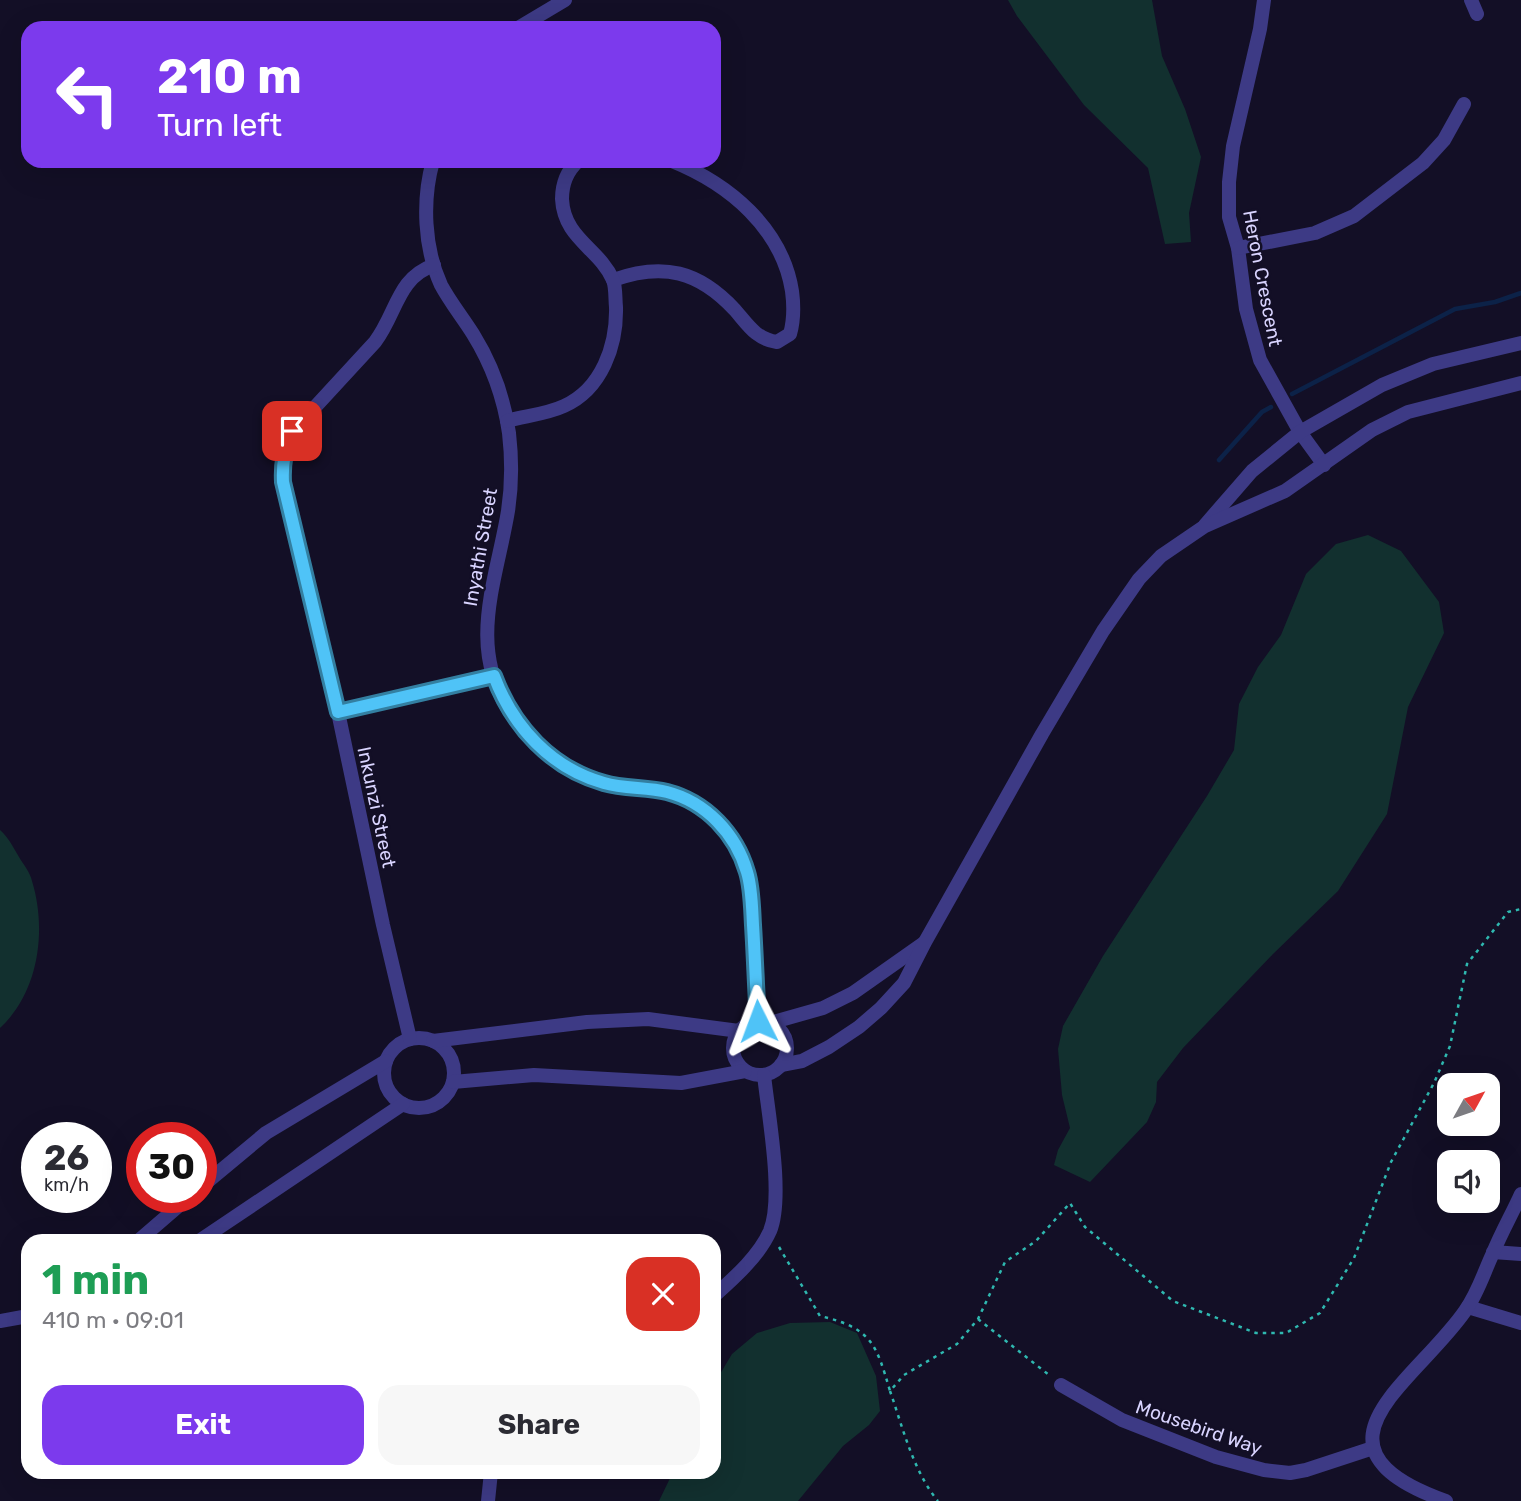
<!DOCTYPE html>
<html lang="en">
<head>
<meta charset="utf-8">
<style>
	:root { --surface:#fff; --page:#f7f7f7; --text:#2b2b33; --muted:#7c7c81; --accent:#7c3aed }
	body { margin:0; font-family:Rubik,sans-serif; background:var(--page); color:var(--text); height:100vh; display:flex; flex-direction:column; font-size:26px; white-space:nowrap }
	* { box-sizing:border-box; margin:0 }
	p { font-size:23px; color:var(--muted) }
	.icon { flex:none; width:38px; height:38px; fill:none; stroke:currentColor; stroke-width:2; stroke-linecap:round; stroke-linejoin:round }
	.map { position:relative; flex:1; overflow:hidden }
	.panel { position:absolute; left:21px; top:1234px; width:700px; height:245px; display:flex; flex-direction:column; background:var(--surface); border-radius:21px; box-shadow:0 7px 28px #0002 }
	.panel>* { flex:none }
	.hud { position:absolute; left:21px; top:21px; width:700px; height:147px; border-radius:21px; box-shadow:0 7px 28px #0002; background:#7c3aed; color:#fff; overflow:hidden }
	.needle { width:46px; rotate:50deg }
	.tools { position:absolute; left:1437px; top:1073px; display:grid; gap:14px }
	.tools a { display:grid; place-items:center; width:63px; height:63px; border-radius:14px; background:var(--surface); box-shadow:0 7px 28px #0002; font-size:35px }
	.speed { position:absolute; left:21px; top:1122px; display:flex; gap:14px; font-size:35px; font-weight:700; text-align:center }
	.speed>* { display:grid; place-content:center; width:91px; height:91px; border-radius:50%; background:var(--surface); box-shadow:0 7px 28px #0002; line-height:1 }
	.speed small { font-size:18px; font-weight:400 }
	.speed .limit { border:10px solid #d22; background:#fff; color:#111 }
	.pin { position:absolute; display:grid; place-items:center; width:60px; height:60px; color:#fff; margin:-30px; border-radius:14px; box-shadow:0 4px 10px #0006 }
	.me { position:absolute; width:77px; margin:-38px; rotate:357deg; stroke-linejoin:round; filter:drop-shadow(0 0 5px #0008) }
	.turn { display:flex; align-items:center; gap:24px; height:147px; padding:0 21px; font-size:32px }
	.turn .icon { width:91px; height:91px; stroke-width:2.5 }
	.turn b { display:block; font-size:49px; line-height:60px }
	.round { display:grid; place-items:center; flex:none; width:74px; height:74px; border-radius:21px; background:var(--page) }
	.overview { display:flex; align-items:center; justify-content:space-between; height:119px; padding:0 21px }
	h1 { font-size:42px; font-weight:700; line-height:52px; color:#1e9e55 }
	.cta { display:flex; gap:14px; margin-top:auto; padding:14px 21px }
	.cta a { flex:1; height:80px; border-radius:21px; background:var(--accent); color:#fff; font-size:28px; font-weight:700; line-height:80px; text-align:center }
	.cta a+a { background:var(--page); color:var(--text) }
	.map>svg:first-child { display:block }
	.green { fill:#12302f }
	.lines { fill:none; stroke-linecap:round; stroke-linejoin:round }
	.stream { stroke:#0c2248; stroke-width:4.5 }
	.path { stroke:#2fb8b0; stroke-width:2.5; stroke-dasharray:3.5 5; stroke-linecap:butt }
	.minor { stroke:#3d3a85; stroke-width:14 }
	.route-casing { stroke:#337fa1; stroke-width:18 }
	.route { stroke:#4fc3f7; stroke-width:12 }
	.labels { text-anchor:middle; stroke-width:5; stroke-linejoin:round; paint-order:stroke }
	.street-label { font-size:19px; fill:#d9d4ff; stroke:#130f26 }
</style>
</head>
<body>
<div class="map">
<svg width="1521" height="1501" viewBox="0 0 1521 1501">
	<rect width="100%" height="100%" fill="#130f26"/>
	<g class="green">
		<path d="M1008,0H1152L1162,56L1185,109L1201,157L1189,213L1191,242L1165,244L1148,168L1084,105L1017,16Z"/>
		<path d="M1368,535L1401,551L1439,602L1444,633L1408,707L1387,814L1338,891L1273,954L1183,1048L1157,1082L1156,1102L1147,1122L1090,1182L1054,1165L1058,1150L1070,1128L1062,1095L1058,1049L1063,1026L1103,956L1207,796L1234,750L1239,704L1258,667L1281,635L1306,574L1336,544Z"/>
		<path d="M0,830C9,838 13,847 19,857C23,864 30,872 32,881C47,930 39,992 0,1028Z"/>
		<path d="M830,1322L857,1333L876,1376L880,1411L869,1425L843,1446L798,1501H659L673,1472H714V1384L732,1354L757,1333L790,1323Z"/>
	</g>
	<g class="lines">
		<g class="stream">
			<path d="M1292,394L1455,309L1495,302L1521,293"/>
			<path d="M1219,460L1262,412L1271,407"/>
		</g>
		<g class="path">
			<path d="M779,1247L820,1316C871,1328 876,1343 890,1391L904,1375L957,1344L978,1319L1005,1262L1036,1241L1070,1203L1085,1227L1173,1301L1256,1333H1286L1320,1313L1354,1258L1391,1162L1434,1083L1450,1046L1467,964L1508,912L1521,909"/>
			<path d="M978,1319L1049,1375"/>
			<path d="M890,1391C903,1428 913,1471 938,1501"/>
		</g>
		<g class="minor">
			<path d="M1264,0L1260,29L1233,146L1229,182V217L1238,248L1246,309L1260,360L1300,432L1324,465"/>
			<path d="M1471,0L1477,14"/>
			<path d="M518,28L565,0"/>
			<path d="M433,161C422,200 424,248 441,285C450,302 463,318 473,334C491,363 504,398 509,433C512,459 512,485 508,511C496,583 466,648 512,715C535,748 565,771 603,783C623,790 645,788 666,792C705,800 739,835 748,874C752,892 752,913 753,931C755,961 757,991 758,1021"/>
			<path d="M1238,248L1315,233L1354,216L1423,163L1444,140L1464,104"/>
			<path d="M613,280C663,262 699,271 735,310C748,325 756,339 777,342L790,334C794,320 794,306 792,291C782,228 729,184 672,161"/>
			<path d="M507,421C525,416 547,414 564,406C602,389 617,345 616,307C615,298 616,287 613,280C599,248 564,239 562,199C562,184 567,171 578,161"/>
			<path d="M1205,525L1252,471L1300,432L1382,385L1433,364L1521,343"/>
			<path d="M338,712L493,676"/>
			<circle cx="760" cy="1048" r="27"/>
			<path d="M770,1023L823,1008L853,993L924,943"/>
			<circle cx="419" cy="1073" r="35"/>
			<path d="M410,1039L383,925L338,712L285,493C280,470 283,452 293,431L375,342C397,313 397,278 434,265"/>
			<path d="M433,1041L587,1022L648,1019L739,1031"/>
			<path d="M781,1065L802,1061L829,1047L859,1027L881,1008L904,983L925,942L1042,734L1103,631L1139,579L1161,556L1205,526L1285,491L1372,430L1408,412L1521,383"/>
			<path d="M453,1082L534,1075L681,1083L745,1071"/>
			<path d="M201,1187L266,1133L386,1061"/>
			<path d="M138,1241L189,1197"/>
			<path d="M199,1241L403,1104"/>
			<path d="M1493,1252L1521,1254"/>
			<path d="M714,1296C734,1278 759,1256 770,1231C784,1197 768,1113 764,1075"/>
			<path d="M1468,1307L1521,1323"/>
			<path d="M0,1321L28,1316"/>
			<path d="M1061,1385L1122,1420L1216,1457L1264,1470L1290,1473L1306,1470L1373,1448"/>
			<path d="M488,1501L491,1472"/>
			<path d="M1446,1501C1295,1447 1415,1383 1465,1311C1478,1293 1484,1272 1493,1253C1501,1233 1512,1214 1521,1194"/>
		</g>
	</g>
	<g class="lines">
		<g class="route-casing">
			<path id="route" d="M292,431C285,449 282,463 283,482L338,712L494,676C513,727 551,768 604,783C624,789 647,787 667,792C706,802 736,834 747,872C752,888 752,908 753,925C755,957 756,989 758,1021"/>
		</g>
		<use href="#route" class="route"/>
	</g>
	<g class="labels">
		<g class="street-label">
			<text transform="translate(1263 278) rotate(79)" y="7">Heron Crescent</text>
			<text transform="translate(480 547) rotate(-80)" y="7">Inyathi Street</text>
			<text transform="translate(377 807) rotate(78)" y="7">Inkunzi Street</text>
			<text transform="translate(1199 1427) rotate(19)" y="7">Mousebird Way</text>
		</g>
	</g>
</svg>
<div class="tools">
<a><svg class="needle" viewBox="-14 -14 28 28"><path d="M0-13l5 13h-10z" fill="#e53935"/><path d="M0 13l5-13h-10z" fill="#7c7c81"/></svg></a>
<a><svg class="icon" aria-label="sound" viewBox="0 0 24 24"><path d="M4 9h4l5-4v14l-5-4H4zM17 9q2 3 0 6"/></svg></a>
</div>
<div class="speed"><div>26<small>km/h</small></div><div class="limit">30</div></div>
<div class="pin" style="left:292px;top:431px;background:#d93025"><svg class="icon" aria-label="arrive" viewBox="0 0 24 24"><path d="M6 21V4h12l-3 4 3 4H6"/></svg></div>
<svg class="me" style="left:758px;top:1021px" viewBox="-20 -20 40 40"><path d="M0-17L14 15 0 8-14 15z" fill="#4fc3f7" stroke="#fff" stroke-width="4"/></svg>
<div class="hud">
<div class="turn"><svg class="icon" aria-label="left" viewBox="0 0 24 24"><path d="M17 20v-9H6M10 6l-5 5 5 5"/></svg><div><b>210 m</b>Turn left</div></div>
</div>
<section class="panel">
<div class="overview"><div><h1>1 min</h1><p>410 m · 09:01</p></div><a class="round" style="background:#d93025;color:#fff"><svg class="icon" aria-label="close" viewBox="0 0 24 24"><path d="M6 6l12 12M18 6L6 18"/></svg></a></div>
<div class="cta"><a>Exit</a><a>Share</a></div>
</section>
</div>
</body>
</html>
